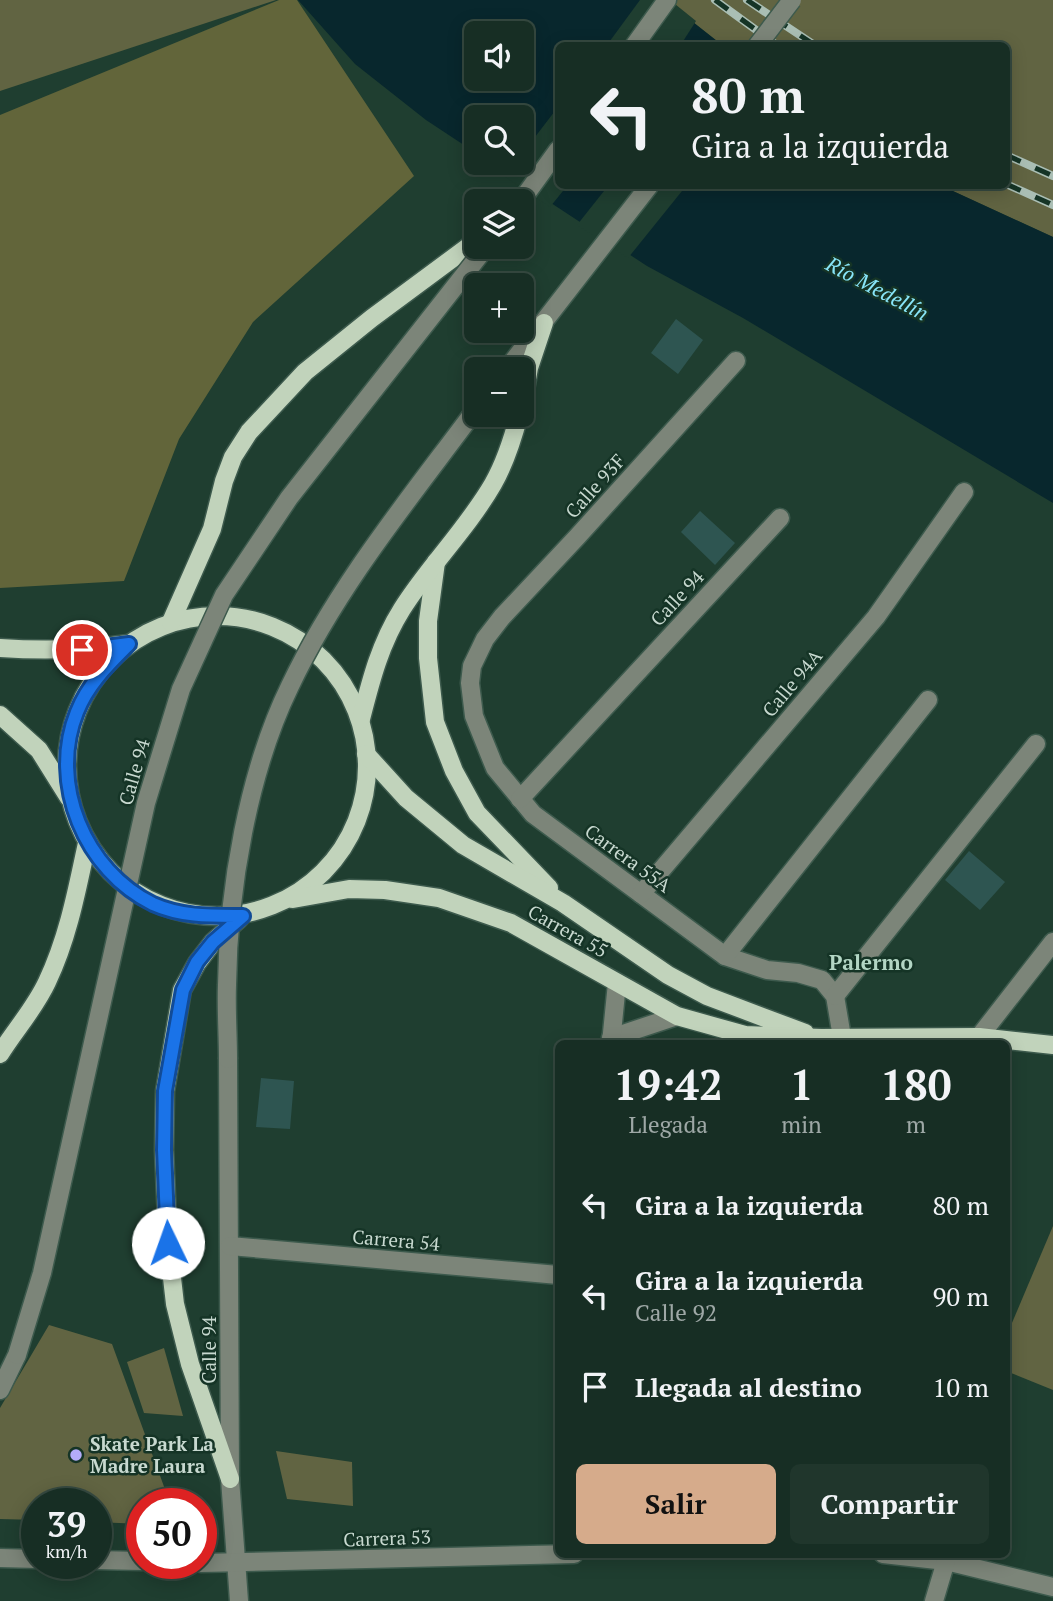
<!DOCTYPE html>
<html lang="es">
<head>
<meta charset="utf-8">
<style>
	:root { --surface:#172e24; --page:#20362c; --text:#f1f3f6; --muted:#9ea8a6; --line:#364a41; --accent:#d6ab8b }
	body { margin:0; font-family:"PT Serif",serif; background:var(--page); color:var(--text); height:100vh; display:flex; flex-direction:column; font-size:26px; white-space:nowrap }
	* { box-sizing:border-box; margin:0 }
	p { font-size:23px; color:var(--muted) }
	.icon { flex:none; width:38px; height:38px; fill:none; stroke:currentColor; stroke-width:2; stroke-linecap:round; stroke-linejoin:round }
	.map { position:relative; flex:1; overflow:hidden }
	.details { position:absolute; left:555px; top:1040px; width:455px; height:518px; display:flex; flex-direction:column; background:var(--surface); border-radius:10px; box-shadow:0 4px 18px #0003,0 0 0 2px var(--line) }
	.details>* { flex:none }
	.hud { position:absolute; left:555px; top:42px; width:455px; height:147px; border-radius:10px; box-shadow:0 4px 18px #0003,0 0 0 2px var(--line); background:#172e24; color:var(--text); overflow:hidden }
	.tools { position:absolute; left:464px; top:21px; display:grid; gap:14px }
	.tools a { display:grid; place-items:center; width:70px; height:70px; border-radius:10px; background:var(--surface); box-shadow:0 4px 18px #0003,0 0 0 2px var(--line); font-size:35px }
	.speed { position:absolute; left:21px; top:1488px; display:flex; gap:14px; font-size:35px; font-weight:700; text-align:center }
	.speed>* { display:grid; place-content:center; width:91px; height:91px; border-radius:50%; background:var(--surface); box-shadow:0 4px 18px #0003,0 0 0 2px var(--line); line-height:1 }
	.speed small { font-size:18px; font-weight:400 }
	.speed .limit { border:10px solid #d22; background:#fff; color:#111 }
	.pin { position:absolute; display:grid; place-items:center; width:60px; height:60px; color:#fff; margin:-30px; border:4px solid #fff; border-radius:50%; box-shadow:0 2px 7px #0007 }
	.me { position:absolute; width:77px; margin:-38px; rotate:357deg; stroke-linejoin:round; filter:drop-shadow(0 0 5px #0008) }
	.turn { display:flex; align-items:center; gap:24px; height:147px; padding:0 21px; font-size:32px }
	.turn .icon { width:91px; height:91px; stroke-width:2.5 }
	.turn b { display:block; font-size:49px; line-height:60px }
	.eta { display:flex; justify-content:space-evenly; align-items:center; height:119px; text-align:center }
	.eta b { font-size:42px; font-weight:800; line-height:49px }
	.button { display:flex; gap:14px; margin-top:auto; padding:14px 21px }
	.button a { flex:1; height:80px; border-radius:10px; background:var(--accent); color:#111; font-size:28px; font-weight:800; line-height:80px; text-align:center }
	.button a+a { background:var(--page); color:var(--text) }
	ul { padding:0; list-style:none }
	li { display:flex; align-items:center; gap:21px; height:91px; padding:0 21px }
	li div { flex:1 }
	li b { display:block; font-size:26px }
	li em { font-style:normal }
	.map>svg:first-child { display:block }
	.green { fill:#616442 }
	.forest { fill:#62653a }
	.water { fill:#08272d; fill-rule:evenodd }
	.pier { fill:#1f3e30 }
	.building { fill:#2e5551 }
	.lines { fill:none; stroke-linecap:round; stroke-linejoin:round }
	.minor-casing { stroke:#3d5a4d; stroke-width:21 }
	.major-casing { stroke:#3d5a4d; stroke-width:21 }
	.minor { stroke:#7c8579; stroke-width:18 }
	.major { stroke:#c1d3bb; stroke-width:18 }
	.rail-casing { stroke:#aabeb4; stroke-width:8 }
	.rail { stroke:#153426; stroke-width:5; stroke-dasharray:16; stroke-linecap:butt }
	.minor-bridge-casing { stroke:#3d5a4d; stroke-width:21; stroke-linecap:butt }
	.minor-bridge { stroke:#7c8579; stroke-width:18 }
	.route-casing { stroke:#114b97; stroke-width:18 }
	.route { stroke:#1a73e8; stroke-width:12 }
	.poi-dot { fill:#b4acf9; stroke:#153426; stroke-width:2.5 }
	.labels { text-anchor:middle; stroke-width:5; stroke-linejoin:round; paint-order:stroke }
	.street-label { font-size:19px; fill:#c8d9d0; stroke:#153426 }
	.poi-label { font-size:19px; font-weight:bold; fill:#c8d9d0; stroke:#153426; text-anchor:start }
	.water-label { font-size:21px; font-style:italic; fill:#88e5f8; stroke:#153426 }
	.neighbourhood-label { font-size:21px; font-weight:bold; fill:#b3d6c4; stroke:#153426 }
</style>
</head>
<body>
<div class="map">
<svg width="1053" height="1601" viewBox="0 0 1053 1601">
	<rect width="100%" height="100%" fill="#1f3e30"/>
	<g class="green">
		<path d="M0,0H276L0,91Z"/>
		<path d="M665,0H1053V237L942,186H1006V46L722,45Z"/>
		<path d="M1053,1226V1390L1006,1371V1337Z"/>
		<path d="M49,1325L112,1344L170,1503H142V1524L96,1522V1503H37V1520L0,1519V1408Z"/>
		<path d="M164,1348L183,1416L144,1413L127,1362Z"/>
		<path d="M276,1451L352,1462L353,1506L287,1499Z"/>
	</g>
	<path class="forest" d="M279,0H297L414,176L253,322L179,439L124,581L0,588V115Z"/>
	<path class="water" d="M298,0H665L722,45L558,46V186H942L1053,237V503L743,318L647,266L490,163H522V117H476V153L426,120L355,64ZM476,33H522V79H476Z"/>
	<g class="pier">
		<path d="M640,0H670L696,21L680,46L607,45Z"/>
		<path d="M558,107V186H567L550,207L504,176L515,163H522V154Z"/>
		<path d="M608,186H686L628,258L577,225Z"/>
	</g>
	<g class="building">
		<path d="M676,319L703,340L678,374L651,353Z"/>
		<path d="M700,511L735,543L715,565L681,532Z"/>
		<path d="M969,851L1005,882L980,910L945,880Z"/>
		<path d="M261,1078L294,1081L290,1129L256,1127Z"/>
	</g>
	<g class="lines">
		<g class="minor-casing">
			<g id="minor">
				<path d="M634,46L667,0"/>
				<path d="M521,201L558,150"/>
				<path d="M736,361L577,537L502,617L485,639L472,666L470,683L474,716L495,768L533,814L725,956L767,970L798,973L822,980L835,996L842,1037"/>
				<path d="M507,369L649,186"/>
				<path d="M520,799L780,518"/>
				<path d="M641,894L876,617L964,492"/>
				<path d="M725,956L928,700"/>
				<path d="M835,996L1036,744"/>
				<path d="M979,1037L1053,942"/>
				<path d="M611,1038L677,1016"/>
				<path d="M611,1043L617,983"/>
				<path d="M228,1059L230,1479L239,1601"/>
				<path d="M230,1246L558,1275"/>
				<path d="M0,1390L17,1355"/>
				<path d="M883,1554L946,1561L1053,1587"/>
				<path d="M0,1558L37,1559"/>
				<path d="M96,1560L142,1561"/>
				<path d="M201,1563L574,1554"/>
				<path d="M934,1601L946,1561"/>
			</g>
		</g>
		<g class="major-casing">
			<g id="major">
				<path d="M522,406L529,368L544,323"/>
				<path d="M436,562L428,621V658L435,722L454,771L477,813L549,888"/>
				<circle cx="217" cy="766" r="150"/>
				<path d="M171,622L212,529L224,481L233,457L249,432L305,372L372,318L476,241"/>
				<path d="M0,648C44,651 85,650 129,644"/>
				<path d="M0,715L39,750L69,798"/>
				<path d="M361,719C371,680 380,644 402,609C429,566 467,529 493,484C505,463 513,438 519,415"/>
				<path d="M366,754L406,798L463,845L563,903L668,975L707,996L805,1033"/>
				<path d="M293,899L349,889L385,890L439,898L511,923L677,1016L745,1035L821,1038L979,1037L1053,1045"/>
				<path d="M0,1054C15,1030 35,1008 47,982C68,938 77,890 87,843"/>
				<path d="M230,1479L190,1364L175,1304L168,1243L164,1150L165,1091L182,990L197,963L213,942L239,919"/>
			</g>
		</g>
		<use href="#minor" class="minor"/>
		<use href="#major" class="major"/>
		<g class="rail-casing">
			<g id="rail">
				<path d="M715,0L778,46"/>
				<path d="M747,0L816,46"/>
				<path d="M1006,155L1053,176"/>
				<path d="M1006,184L1053,205"/>
			</g>
		</g>
		<use href="#rail" class="rail"/>
		<g class="minor-bridge-casing">
			<g id="minor-bridge">
				<path d="M757,46L792,0"/>
				<path d="M228,1059C228,1034 226,1010 227,985C228,890 248,772 290,686C338,585 410,498 476,409"/>
				<path d="M17,1355L42,1273L146,803L181,689L224,595L289,498L486,247"/>
			</g>
		</g>
		<use href="#minor-bridge" class="minor-bridge"/>
	</g>
	<g class="lines">
		<g class="route-casing">
			<path id="route" d="M82,650L129,644C108,665 88,684 77,712C48,783 85,871 153,904C182,917 212,916 243,916L213,942L197,962L183,990L165,1091L164,1150L168,1243"/>
		</g>
		<use href="#route" class="route"/>
	</g>
	<circle class="poi-dot" cx="76" cy="1455" r="7"/>
	<g class="labels">
		<g class="street-label">
			<text transform="translate(595 486) rotate(-48)" y="7">Calle 93F</text>
			<text transform="translate(677 598) rotate(-47)" y="7">Calle 94</text>
			<text transform="translate(792 683) rotate(-50)" y="7">Calle 94A</text>
			<text transform="translate(134 772) rotate(-74)" y="7">Calle 94</text>
			<text transform="translate(628 858) rotate(36)" y="7">Carrera 55A</text>
			<text transform="translate(568 931) rotate(29)" y="7">Carrera 55</text>
			<text transform="translate(396 1240) rotate(5)" y="7">Carrera 54</text>
			<text transform="translate(209 1350) rotate(-90)" y="7">Calle 94</text>
			<text transform="translate(387 1538) rotate(-2)" y="7">Carrera 53</text>
		</g>
		<g class="poi-label">
			<text x="90" y="1451">Skate Park La<tspan x="90" dy="22">Madre Laura</tspan></text>
		</g>
		<g class="water-label">
			<text transform="translate(877 289) rotate(28)" y="7">Río Medellín</text>
		</g>
		<g class="neighbourhood-label">
			<text x="871" y="970">Palermo</text>
		</g>
	</g>
</svg>
<div class="tools">
<a><svg class="icon" aria-label="sound" viewBox="0 0 24 24"><path d="M4 9h4l5-4v14l-5-4H4zM17 9q2 3 0 6"/></svg></a>
<a><svg class="icon" aria-label="search" viewBox="0 0 24 24"><circle cx="10" cy="10" r="6"/><path d="M15 15l6 6"/></svg></a>
<a><svg class="icon" aria-label="layers" viewBox="0 0 24 24"><path d="M12 4l9 5-9 5-9-5zM3 14l9 5 9-5"/></svg></a>
<a>+</a>
<a>−</a>
</div>
<div class="speed"><div>39<small>km/h</small></div><div class="limit">50</div></div>
<div class="pin" style="left:82px;top:650px;background:#d93025"><svg class="icon" aria-label="arrive" viewBox="0 0 24 24"><path d="M6 21V4h12l-3 4 3 4H6"/></svg></div>
<svg class="me" style="left:168px;top:1243px" viewBox="-20 -20 40 40"><circle r="19" fill="#fff"/><path d="M0-13L10 11 0 6-10 11z" fill="#1a73e8"/></svg>
<div class="hud">
<div class="turn"><svg class="icon" aria-label="left" viewBox="0 0 24 24"><path d="M17 20v-9H6M10 6l-5 5 5 5"/></svg><div><b>80 m</b>Gira a la izquierda</div></div>
</div>
<section class="details">
<div class="eta">
<div><b>19:42</b><p>Llegada</p></div>
<div><b>1</b><p>min</p></div>
<div><b>180</b><p>m</p></div>
</div>
<ul>
<li><svg class="icon" aria-label="left" viewBox="0 0 24 24"><path d="M17 20v-9H6M10 6l-5 5 5 5"/></svg><div><b>Gira a la izquierda</b></div><em>80 m</em></li>
<li><svg class="icon" aria-label="left" viewBox="0 0 24 24"><path d="M17 20v-9H6M10 6l-5 5 5 5"/></svg><div><b>Gira a la izquierda</b><p>Calle 92</p></div><em>90 m</em></li>
<li><svg class="icon" aria-label="arrive" viewBox="0 0 24 24"><path d="M6 21V4h12l-3 4 3 4H6"/></svg><div><b>Llegada al destino</b></div><em>10 m</em></li>
</ul>
<div class="button"><a>Salir</a><a>Compartir</a></div>
</section>
</div>
</body>
</html>
